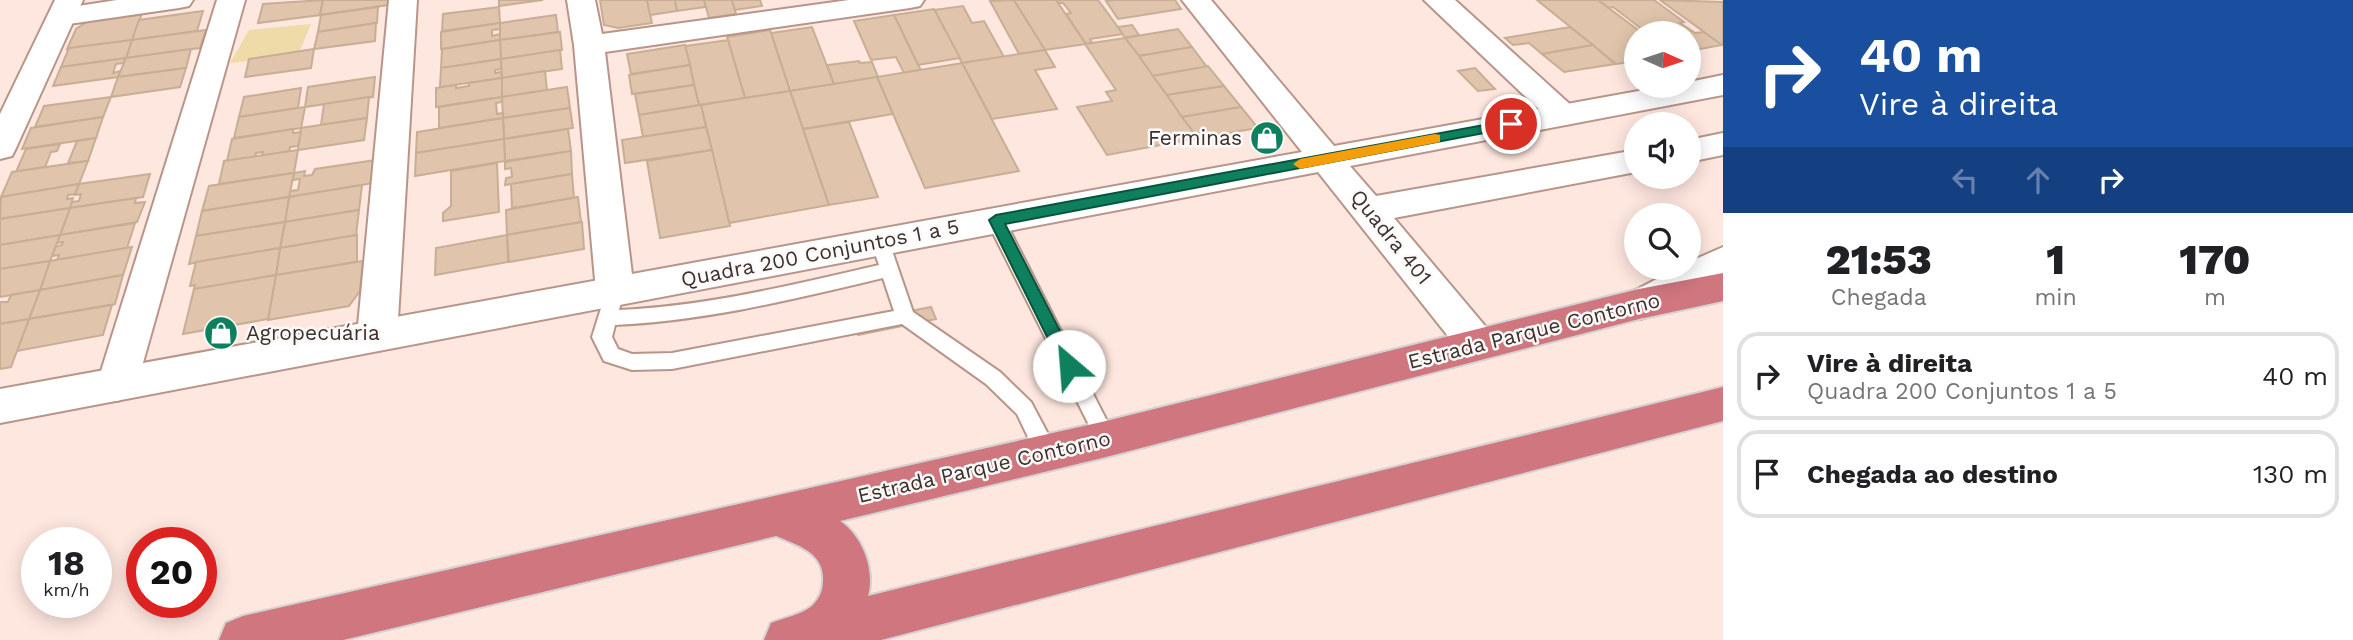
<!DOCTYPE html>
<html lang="pt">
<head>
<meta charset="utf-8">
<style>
	:root { --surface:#fff; --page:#f6f6f6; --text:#202124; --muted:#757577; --line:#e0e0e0 }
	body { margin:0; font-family:"Work Sans",sans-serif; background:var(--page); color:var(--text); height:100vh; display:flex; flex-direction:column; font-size:26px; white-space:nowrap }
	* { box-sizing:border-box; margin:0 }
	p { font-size:23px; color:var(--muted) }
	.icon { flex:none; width:38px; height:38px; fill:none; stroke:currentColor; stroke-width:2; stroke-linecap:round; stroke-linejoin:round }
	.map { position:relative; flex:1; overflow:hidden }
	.drawer { display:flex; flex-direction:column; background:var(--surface); width:630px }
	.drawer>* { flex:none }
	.guide { background:#1a4fa0; color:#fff; overflow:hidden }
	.needle { width:46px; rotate:93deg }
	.fabs { position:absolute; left:1624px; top:21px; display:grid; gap:14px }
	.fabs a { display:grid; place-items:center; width:77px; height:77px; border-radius:50%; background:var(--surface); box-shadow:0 4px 18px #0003; font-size:35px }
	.speed { position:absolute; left:21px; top:527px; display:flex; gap:14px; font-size:35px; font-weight:700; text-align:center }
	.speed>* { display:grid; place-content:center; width:91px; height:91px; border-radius:50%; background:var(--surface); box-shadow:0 4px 18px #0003; line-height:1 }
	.speed small { font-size:18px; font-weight:400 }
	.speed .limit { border:10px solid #d22; background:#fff; color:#111 }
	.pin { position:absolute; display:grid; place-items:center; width:60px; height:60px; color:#fff; margin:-30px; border:4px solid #fff; border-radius:50%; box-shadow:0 2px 7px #0007 }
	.me { position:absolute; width:77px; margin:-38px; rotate:333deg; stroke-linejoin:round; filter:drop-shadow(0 0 5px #0008) }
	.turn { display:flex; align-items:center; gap:24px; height:147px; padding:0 21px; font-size:32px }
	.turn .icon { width:91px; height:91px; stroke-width:2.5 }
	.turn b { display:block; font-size:49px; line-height:60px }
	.lanes { display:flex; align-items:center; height:66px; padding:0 21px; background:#0003; justify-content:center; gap:35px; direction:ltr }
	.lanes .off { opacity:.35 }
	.eta { display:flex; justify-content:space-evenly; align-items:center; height:119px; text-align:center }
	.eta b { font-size:42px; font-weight:800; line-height:49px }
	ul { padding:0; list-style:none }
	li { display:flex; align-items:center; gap:21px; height:88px; margin:0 14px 10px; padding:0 7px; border:4px solid var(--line); border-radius:21px }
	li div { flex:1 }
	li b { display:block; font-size:26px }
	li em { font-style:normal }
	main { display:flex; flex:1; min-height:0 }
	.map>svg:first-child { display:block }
	.green { fill:#eedba7 }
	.building { fill:#e0c5ac; stroke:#c8ae95; stroke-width:2 }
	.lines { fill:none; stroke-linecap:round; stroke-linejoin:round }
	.lane-casing { stroke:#b89589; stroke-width:4 }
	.street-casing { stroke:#b89589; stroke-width:4 }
	.secondary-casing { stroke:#b89589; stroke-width:4 }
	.highway-casing { stroke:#d5d1d0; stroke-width:4 }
	.lane { fill:#fff; fill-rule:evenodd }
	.street { fill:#fff; fill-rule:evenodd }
	.secondary { fill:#fff; fill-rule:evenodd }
	.highway { fill:#cf767e; fill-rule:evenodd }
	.route { fill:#0e805e; stroke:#09533d; stroke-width:2 }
	.slow { fill:#f59e0b }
	.labels { text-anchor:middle; stroke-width:5; stroke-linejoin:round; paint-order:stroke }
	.poi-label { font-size:21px; fill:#3e2f2a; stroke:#fafafa; text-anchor:end }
	.street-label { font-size:21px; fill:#3e2f2a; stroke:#fafafa }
</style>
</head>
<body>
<main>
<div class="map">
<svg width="1723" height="640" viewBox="0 0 1723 640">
	<rect width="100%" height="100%" fill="#fee7df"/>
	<path class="green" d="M311,24L298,55L230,63L249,30Z"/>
	<g class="building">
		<path d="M323,0L320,15L258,23L263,4Z"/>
		<path d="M323,0H389L388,5L320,15Z"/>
		<path d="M499,0H543L499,6Z"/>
		<path d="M600,0H647L652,23L618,28L604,25Z"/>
		<path d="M647,0H675L677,11L650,15Z"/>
		<path d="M675,0H704L706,7L677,11Z"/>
		<path d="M704,0H732L736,14L709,18Z"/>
		<path d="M732,0H760L762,6L735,10Z"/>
		<path d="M1014,0L1041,43L1045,50L1019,54L990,1Z"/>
		<path d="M1014,0H1056L1086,44L1045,50Z"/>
		<path d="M1056,0H1098L1123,34L1090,39L1092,43L1086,44L1066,14L1071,13L1063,3H1059Z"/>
		<path d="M1115,0H1175L1181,9L1118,19L1106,1Z"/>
		<path d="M1537,0H1598L1642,33H1636V61L1616,64Z"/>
		<path d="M1598,0H1654L1684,22L1680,23L1695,33L1704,32L1722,45L1689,51V33H1647L1613,7L1609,8Z"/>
		<path d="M1660,0L1723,2V45H1722Z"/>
		<path d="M963,6L972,23L984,21L1004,57L962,63L934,10Z"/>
		<path d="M378,7L377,23L318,32L321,15Z"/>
		<path d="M499,7L500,23L442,31L443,14Z"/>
		<path d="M934,9L960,58L918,65L894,15Z"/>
		<path d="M143,11L132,40L67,49L76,29L92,18Z"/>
		<path d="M203,11L197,31L132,40L139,20Z"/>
		<path d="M556,15L558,32L500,40V23Z"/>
		<path d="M894,15L918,65L921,70L904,73L896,57L871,60L854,21Z"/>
		<path d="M376,23L375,41L314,49L318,32Z"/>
		<path d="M500,23V29L492,30V36L500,34V40L441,49V32Z"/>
		<path d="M1132,25L1139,35L1125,38L1118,27Z"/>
		<path d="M812,27L834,84L790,91L771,33Z"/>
		<path d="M1570,27L1593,45L1542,54L1529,43L1513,45L1505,38Z"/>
		<path d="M1178,29L1192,47L1139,56L1125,38Z"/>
		<path d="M206,30L200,48L126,58L132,40Z"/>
		<path d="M770,30L790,91L745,98L727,37Z"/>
		<path d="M560,32L562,50L501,59L500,40Z"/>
		<path d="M1125,38L1139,56L1198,138L1107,155L1077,107L1112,101L1106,92L1116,90L1085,44Z"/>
		<path d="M132,40L126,58L61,67L69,48Z"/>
		<path d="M500,40L501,59L441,68L442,49Z"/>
		<path d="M728,40L745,98L699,105L685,46Z"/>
		<path d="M685,45L690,65L631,74L627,54Z"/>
		<path d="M1593,45L1615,64L1564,72L1542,54Z"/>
		<path d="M1192,47L1207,67L1153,76L1139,56Z"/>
		<path d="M191,49L186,68L118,77L126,58Z"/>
		<path d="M314,49L311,68L245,77L249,59Z"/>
		<path d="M560,50L562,69L502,78L501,59Z"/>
		<path d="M1045,50L1055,67L1035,70L1057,109L992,119L962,63Z"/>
		<path d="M126,58L123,63L116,64L113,73L120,71L118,77L53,86L61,67Z"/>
		<path d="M501,59V69L495,70V73L501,72L502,78L440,87L441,68Z"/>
		<path d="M859,61L860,63L872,62L878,77L834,84L827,65Z"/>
		<path d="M962,63L1019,171L925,188L877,77Z"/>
		<path d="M690,65L694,85L632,94L629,75Z"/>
		<path d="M1208,66L1224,86L1167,95L1153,76Z"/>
		<path d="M186,68L180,87L111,97L118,77Z"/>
		<path d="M1475,68L1495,89L1478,91L1458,71Z"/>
		<path d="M545,71L547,90L502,97V78Z"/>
		<path d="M375,77L373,97L305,107L308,87Z"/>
		<path d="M877,77L893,114L803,129L790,91Z"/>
		<path d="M502,78V97L436,107V88L456,85V88L469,86V83Z"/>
		<path d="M694,85L699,105L639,115L635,94Z"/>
		<path d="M1224,86L1241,107L1182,117L1167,95Z"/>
		<path d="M567,87L570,108L503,118L502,97Z"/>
		<path d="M301,88L298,108L239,117L244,97Z"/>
		<path d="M790,91L829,205L729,223L701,105Z"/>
		<path d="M111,97L103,117L35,127L44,106Z"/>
		<path d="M369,97L367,118L321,125L324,104Z"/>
		<path d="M502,97V102L496,103L497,114L503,113V118L439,128V107Z"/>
		<path d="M701,105L706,127L643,137L639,115Z"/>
		<path d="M305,107L301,128L234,138L239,117Z"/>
		<path d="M1241,107L1258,128L1198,138L1182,117Z"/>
		<path d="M570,108L573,128L504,139L503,118Z"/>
		<path d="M103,117L96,138L22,149L31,128Z"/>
		<path d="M367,118L364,140L298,150L301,128Z"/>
		<path d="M503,118L504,139L416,153L417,132Z"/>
		<path d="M849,122L878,197L829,205L803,129Z"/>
		<path d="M706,127L712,150L625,163L622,140Z"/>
		<path d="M293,129V133L301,132L298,146L290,147L289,151L262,156L263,152L256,153L255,157L227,161L232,139Z"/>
		<path d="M568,129L571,151L505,161L504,139Z"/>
		<path d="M96,138L88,161L68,163L77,141Z"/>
		<path d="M504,139L505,161L415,176L416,153Z"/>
		<path d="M60,144L57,151L51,152L45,167L16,172L26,149Z"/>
		<path d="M298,150L294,173L219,184L224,161Z"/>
		<path d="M712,150L730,226L660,238L647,161Z"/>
		<path d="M571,151L572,174L505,185L506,178L512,177L511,168L505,169V162Z"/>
		<path d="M376,160L374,183L289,197L290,191L298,190L300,179L293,180L294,173L305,171L304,176L312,175L315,169Z"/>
		<path d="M88,161L79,184L1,197L12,172Z"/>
		<path d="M497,163L499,212L443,221V213L451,206V171Z"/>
		<path d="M294,173L289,197L202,211L209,186Z"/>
		<path d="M150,174L143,197L70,208L72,202L79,201L81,194L75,195L79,184Z"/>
		<path d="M572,174L574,198L512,208L511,184Z"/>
		<path d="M79,184L75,194L68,195L67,199L73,198L70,208L0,219L1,197Z"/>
		<path d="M362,185L359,210L285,222L289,197Z"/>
		<path d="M289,197L285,222L196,236L202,211Z"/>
		<path d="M578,197L581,222L507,235L506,210Z"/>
		<path d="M136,198L135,203L145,202L137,222L60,235L70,208Z"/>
		<path d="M70,208L60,235L0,245V219Z"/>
		<path d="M359,210L356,235L280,248L285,222Z"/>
		<path d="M285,222L280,248L189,264L196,236Z"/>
		<path d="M582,222L584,249L509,262L507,235Z"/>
		<path d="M135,223L127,248L57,260L59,255L52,256L55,247L62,245L63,242L57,243L60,235Z"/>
		<path d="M60,235L50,261L0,269V245Z"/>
		<path d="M357,235V262L276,275L280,248Z"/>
		<path d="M507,235L508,262L435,275L436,248Z"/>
		<path d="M132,247L123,275L40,290L50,261Z"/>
		<path d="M280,248L276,275L199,289H194L195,285L190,286L196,262Z"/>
		<path d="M50,261L40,290L0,297V269Z"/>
		<path d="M363,261L360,291L349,306L268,320L276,275Z"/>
		<path d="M123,275L115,304L29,319L40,290Z"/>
		<path d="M276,275L268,319L183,334L194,289Z"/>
		<path d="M40,290L29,319L0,324V302H8L11,295Z"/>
		<path d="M112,305L103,335L17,351L29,319Z"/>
		<path d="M931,307L936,319L858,335L853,319L884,312L885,316Z"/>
		<path d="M29,319L11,367L0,369V324Z"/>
	</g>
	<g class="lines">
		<g class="lane-casing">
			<g id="lane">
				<path d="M996,215L1002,217L1005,221L1113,433L1117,439L1113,445L1106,448L1099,445L987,221L990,217Z"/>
				<path d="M880,235L886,237L889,242L913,312L1000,372L1031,402L1057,451L1054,458L1046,460L1038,458L1017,414L986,384L902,324L672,369L632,370L604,361L592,337L608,286H622L624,291L619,310C708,306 792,285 879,265L871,242L874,237ZM883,278L894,311L672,353L632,354L618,349L612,337L615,325C707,321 794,299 883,278Z"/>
			</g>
		</g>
		<g class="street-casing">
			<g id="street">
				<path d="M117,0H193L189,6L179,8L62,25L52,22L48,16L52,10Z"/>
				<path d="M217,0H245L137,384L131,396L117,401L103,396L97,384Z"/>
				<path d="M389,0H417L397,336L391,347L377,351L363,347L357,336Z"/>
				<path d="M567,0H595L602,34L849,0H924L920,6L910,8L605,52L634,291L628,301L615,305L602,301L596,291L574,45Z"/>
				<path d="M1424,0H1455L1574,108L1579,115L1574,122L1563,125L1552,122Z"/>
			</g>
		</g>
		<g class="secondary-casing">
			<g id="secondary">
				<path d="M55,0H83L16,148L12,156L0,159V114Z"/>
				<path d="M1182,0H1211L1334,146L1666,86H1689V82L1723,75V95L1350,166L1376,196L1636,150V172L1394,218L1491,333L1497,344L1491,355L1477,360L1463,355L1318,172L0,423V389L1302,152Z"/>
				<path d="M1723,133V155L1689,162V140Z"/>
				<path d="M1723,247V277L1654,314L1641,319L1628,314L1622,304L1628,294L1678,268H1689V262Z"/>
			</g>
		</g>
		<g class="highway-casing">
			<path id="highway" d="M1723,273V301L1639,319L1106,457L840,521C863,537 875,570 868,596L1723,387V421L881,640H764L771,623C783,618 801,615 812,606C819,599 823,591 823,581C825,553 798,545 776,536L343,640H219L226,623L243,616L1106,421L1639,289Z"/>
		</g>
		<use href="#lane" class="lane"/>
		<use href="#street" class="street"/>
		<use href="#secondary" class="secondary"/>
		<use href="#highway" class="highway"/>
	</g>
	<path class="route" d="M1511,120L1516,121V127L1005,224L1078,366L1075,371H1064L989,220L996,215Z"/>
	<path class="slow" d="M1435,134L1440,135V142L1300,169L1293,164L1300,159Z"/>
	<defs>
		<g id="shop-disc" transform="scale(1.75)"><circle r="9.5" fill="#0e805e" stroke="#fafafa"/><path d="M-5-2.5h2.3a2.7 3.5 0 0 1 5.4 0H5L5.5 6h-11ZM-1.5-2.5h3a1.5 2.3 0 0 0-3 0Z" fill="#fff"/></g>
	</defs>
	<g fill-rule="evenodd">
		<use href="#shop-disc" x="1267" y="138"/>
		<use href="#shop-disc" x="221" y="333"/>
	</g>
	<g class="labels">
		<g class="poi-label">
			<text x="1242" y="145">Ferminas</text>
			<text x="246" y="340" text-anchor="start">Agropecuária</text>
		</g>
		<g class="street-label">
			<text transform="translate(1391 237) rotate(51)" y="7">Quadra 401</text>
			<text transform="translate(820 253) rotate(-11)" y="7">Quadra 200 Conjuntos 1 a 5</text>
			<text transform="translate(1534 331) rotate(-14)" y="7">Estrada Parque Contorno</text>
			<text transform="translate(984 467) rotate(-13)" y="7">Estrada Parque Contorno</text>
		</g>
	</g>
</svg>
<div class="fabs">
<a><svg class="needle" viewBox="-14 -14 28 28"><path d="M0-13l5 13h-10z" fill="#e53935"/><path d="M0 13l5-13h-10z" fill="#757577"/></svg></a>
<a><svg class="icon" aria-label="sound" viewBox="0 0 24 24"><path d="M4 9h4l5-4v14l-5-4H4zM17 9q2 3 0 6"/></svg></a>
<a><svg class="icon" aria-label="search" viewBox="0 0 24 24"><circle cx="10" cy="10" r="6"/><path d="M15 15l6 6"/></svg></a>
</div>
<div class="speed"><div>18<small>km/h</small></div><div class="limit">20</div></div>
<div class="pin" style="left:1511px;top:124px;background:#d93025"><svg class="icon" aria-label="arrive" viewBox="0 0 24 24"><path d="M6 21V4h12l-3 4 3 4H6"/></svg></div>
<svg class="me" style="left:1069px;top:366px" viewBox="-20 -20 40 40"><circle r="19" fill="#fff"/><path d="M0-13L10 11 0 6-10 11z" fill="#0e805e"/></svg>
</div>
<section class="drawer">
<div class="guide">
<div class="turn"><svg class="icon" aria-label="right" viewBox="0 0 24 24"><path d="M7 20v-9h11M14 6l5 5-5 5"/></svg><div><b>40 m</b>Vire à direita</div></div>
<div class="lanes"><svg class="icon off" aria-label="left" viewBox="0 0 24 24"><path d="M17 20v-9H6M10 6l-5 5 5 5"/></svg><svg class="icon off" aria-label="ahead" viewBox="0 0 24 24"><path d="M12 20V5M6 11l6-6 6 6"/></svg><svg class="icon" aria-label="right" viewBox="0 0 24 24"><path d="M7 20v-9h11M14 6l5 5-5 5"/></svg></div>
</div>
<div class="eta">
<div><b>21:53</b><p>Chegada</p></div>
<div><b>1</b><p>min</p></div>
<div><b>170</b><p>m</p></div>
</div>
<ul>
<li><svg class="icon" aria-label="right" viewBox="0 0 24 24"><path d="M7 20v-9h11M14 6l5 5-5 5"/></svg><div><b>Vire à direita</b><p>Quadra 200 Conjuntos 1 a 5</p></div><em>40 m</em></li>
<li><svg class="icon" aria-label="arrive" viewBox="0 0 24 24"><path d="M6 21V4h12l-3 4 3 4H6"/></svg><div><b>Chegada ao destino</b></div><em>130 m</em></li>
</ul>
</section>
</main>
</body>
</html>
